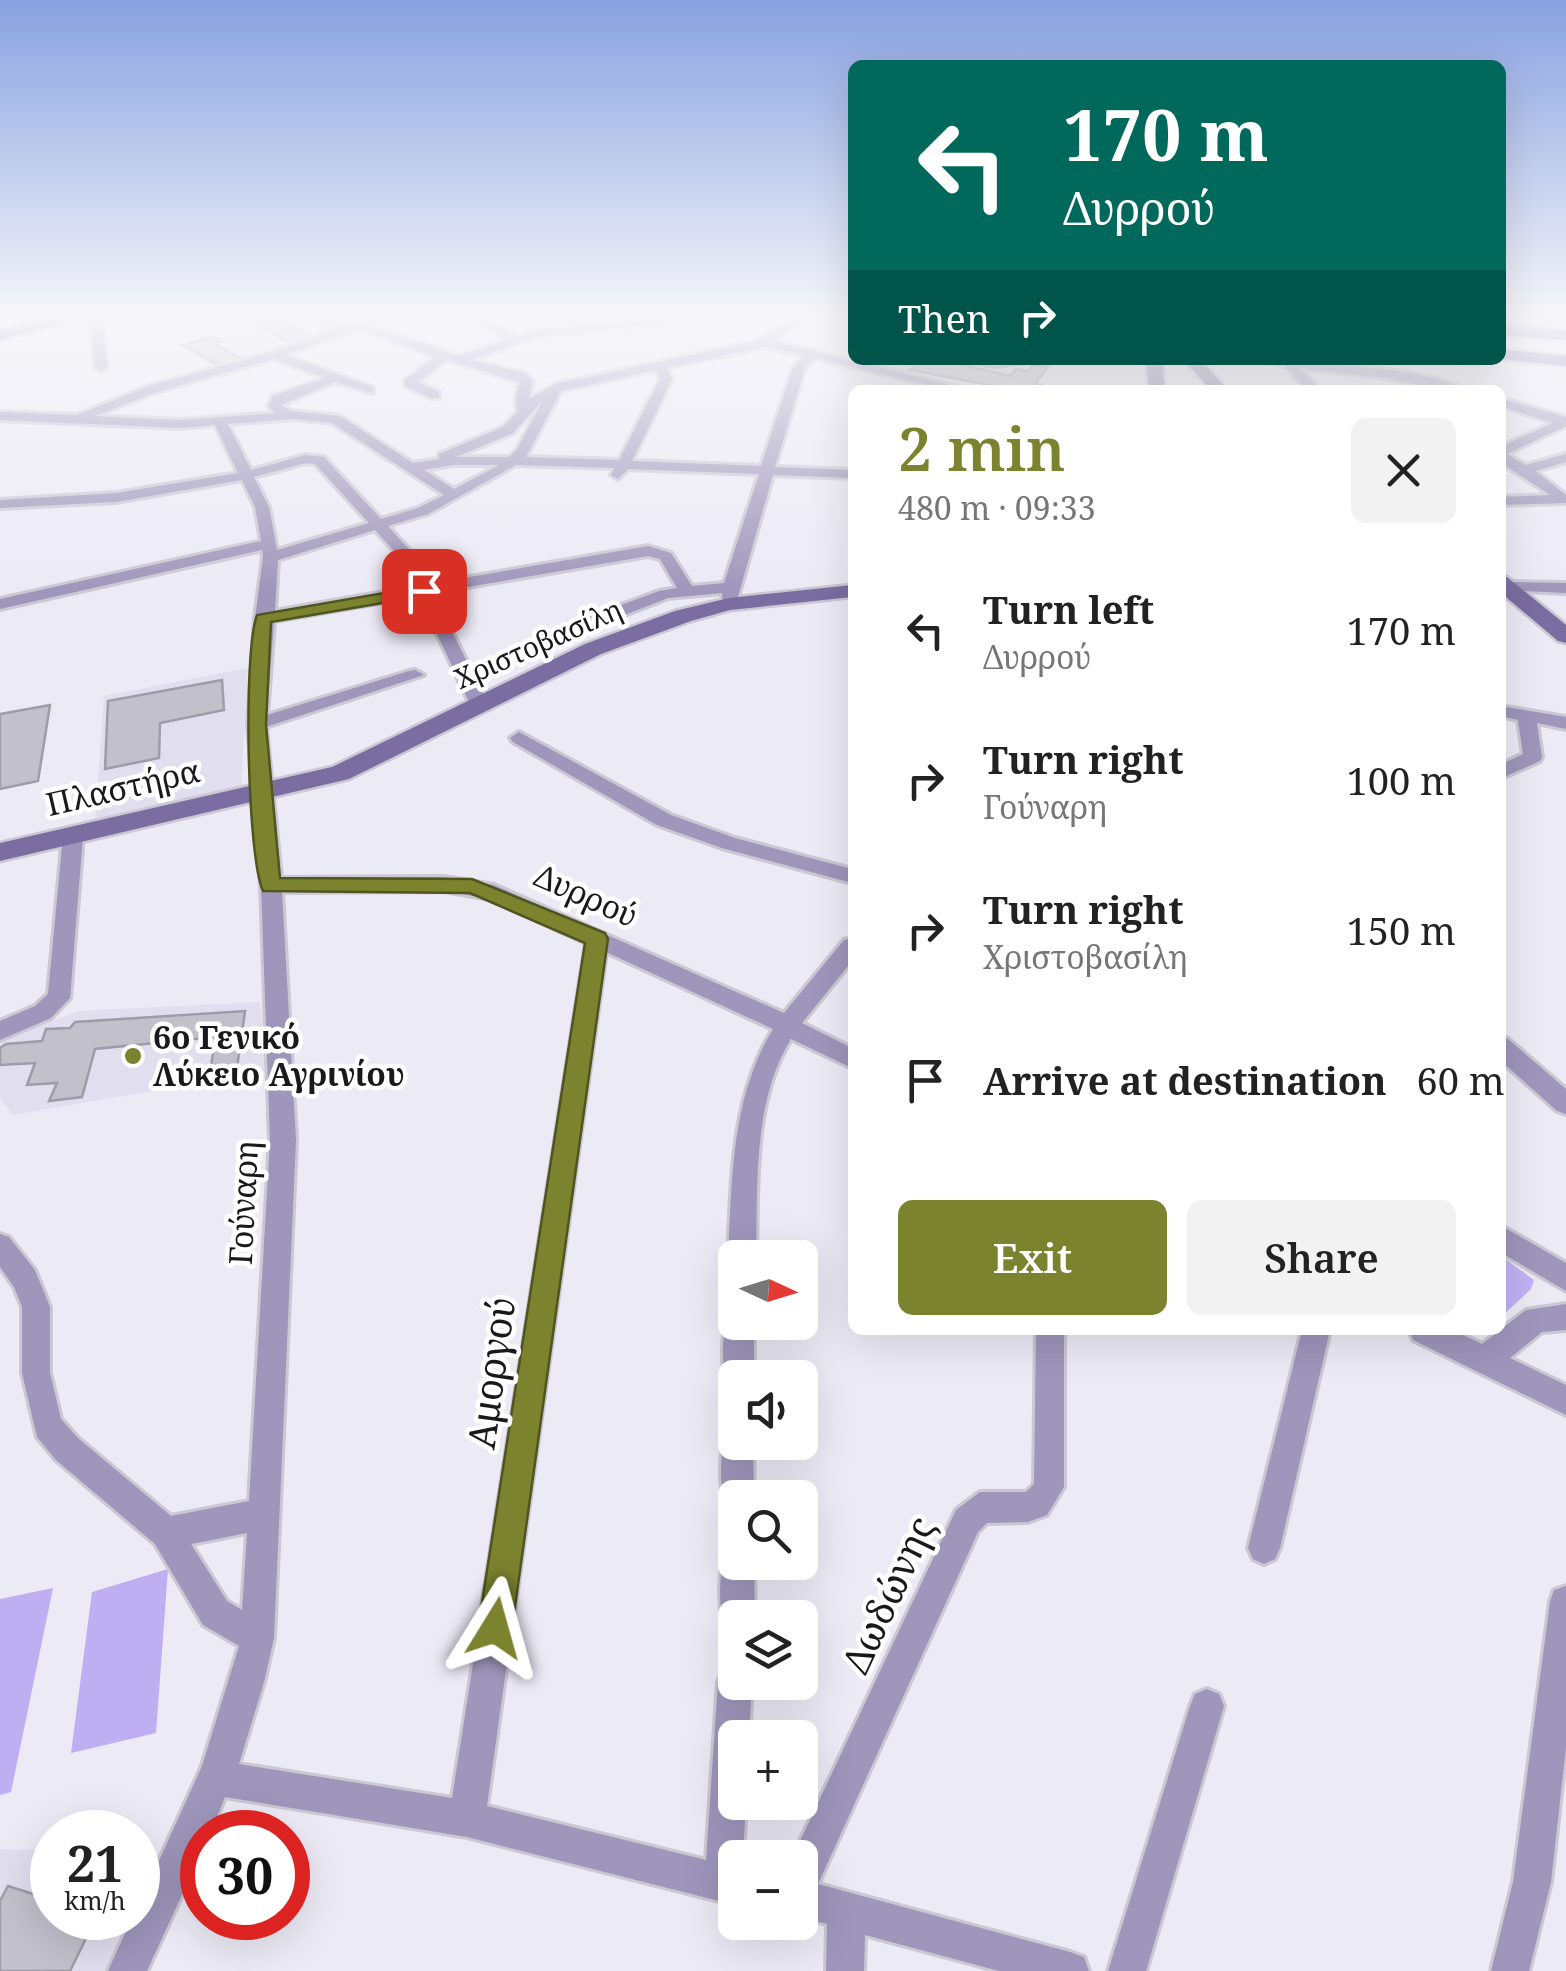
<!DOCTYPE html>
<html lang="en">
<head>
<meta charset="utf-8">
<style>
	:root { --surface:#fff; --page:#f2f2f2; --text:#222; --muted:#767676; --accent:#7b832f }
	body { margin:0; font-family:"Noto Serif",serif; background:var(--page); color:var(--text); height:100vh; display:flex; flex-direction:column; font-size:38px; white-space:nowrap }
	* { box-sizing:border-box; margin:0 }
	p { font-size:32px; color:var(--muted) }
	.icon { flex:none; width:55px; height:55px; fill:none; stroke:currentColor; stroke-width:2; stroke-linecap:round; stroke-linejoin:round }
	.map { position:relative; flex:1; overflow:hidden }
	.sheet { position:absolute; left:848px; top:385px; width:658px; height:950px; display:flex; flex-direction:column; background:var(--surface); border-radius:15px; box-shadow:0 10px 40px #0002 }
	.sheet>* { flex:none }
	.hud { position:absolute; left:848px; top:60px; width:658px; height:305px; border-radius:15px; box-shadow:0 10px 40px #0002; background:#00695c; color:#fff; overflow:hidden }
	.needle { width:65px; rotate:94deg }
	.buttons { position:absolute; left:718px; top:1240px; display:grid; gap:20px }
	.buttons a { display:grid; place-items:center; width:100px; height:100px; border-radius:15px; background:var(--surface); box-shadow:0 10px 40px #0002; font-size:50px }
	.speed { position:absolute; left:30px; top:1810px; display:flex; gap:20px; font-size:50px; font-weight:700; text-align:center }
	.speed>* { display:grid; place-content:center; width:130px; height:130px; border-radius:50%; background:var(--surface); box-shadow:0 10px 40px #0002; line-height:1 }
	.speed small { font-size:25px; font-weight:400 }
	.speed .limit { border:15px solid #d22; background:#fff; color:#111 }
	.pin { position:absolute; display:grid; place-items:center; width:85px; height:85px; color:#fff; margin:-42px; border-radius:20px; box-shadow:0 5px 15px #0006 }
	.me { position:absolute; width:110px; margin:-55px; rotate:8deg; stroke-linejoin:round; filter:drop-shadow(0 0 8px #0008) }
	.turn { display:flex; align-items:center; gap:35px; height:210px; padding:0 50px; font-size:45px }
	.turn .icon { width:130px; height:130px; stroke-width:2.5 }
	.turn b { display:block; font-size:70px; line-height:85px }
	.then { display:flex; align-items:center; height:95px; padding:0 50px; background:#0003; gap:20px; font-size:38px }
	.round { display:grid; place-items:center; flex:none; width:105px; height:105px; border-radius:15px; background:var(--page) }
	.overview { display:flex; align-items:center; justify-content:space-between; height:170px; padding:0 50px }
	h1 { font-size:60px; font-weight:600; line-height:75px; color:var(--accent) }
	.action { display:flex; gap:20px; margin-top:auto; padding:20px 50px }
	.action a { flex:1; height:115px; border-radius:15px; background:var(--accent); color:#fff; font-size:40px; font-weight:600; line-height:115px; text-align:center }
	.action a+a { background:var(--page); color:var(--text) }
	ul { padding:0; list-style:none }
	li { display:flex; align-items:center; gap:30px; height:150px; padding:0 50px }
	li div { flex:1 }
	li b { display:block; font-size:38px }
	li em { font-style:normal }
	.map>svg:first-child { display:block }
	.built { fill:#e1def0 }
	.green { fill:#beaef2 }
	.forest { fill:#c1b1f5 }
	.building { fill:#c2c0cb; stroke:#9e9ca7; stroke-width:2.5 }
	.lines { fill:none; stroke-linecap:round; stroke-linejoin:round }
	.street-casing { stroke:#cac8d2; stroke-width:6 }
	.secondary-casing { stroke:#cac8d2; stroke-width:5 }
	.street { fill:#9e96bb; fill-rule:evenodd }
	.secondary { fill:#7a6da2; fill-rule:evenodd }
	.route { fill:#7b832f; stroke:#50551f; stroke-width:2.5 }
	.poi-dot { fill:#7b832f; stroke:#fff; stroke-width:4 }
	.labels { text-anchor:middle; stroke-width:9; stroke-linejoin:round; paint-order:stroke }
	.far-street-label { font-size:28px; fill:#19181c; stroke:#fff }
	.street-label { font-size:32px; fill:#19181c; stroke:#fff }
	.poi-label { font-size:32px; font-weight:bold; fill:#19181c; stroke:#fff; text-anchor:start }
	.near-street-label { font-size:38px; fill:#19181c; stroke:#fff }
</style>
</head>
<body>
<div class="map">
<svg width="1566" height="1971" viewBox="0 0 1566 1971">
	<rect width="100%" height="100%" fill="#eceaf5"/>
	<g class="built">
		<path d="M268,317L313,339L218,370L177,345Z"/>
		<path d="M248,668L241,788L95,821L104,696Z"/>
		<path d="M260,1002L268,1071L13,1115L0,1098V1040L79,1011Z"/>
		<path d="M0,1849L52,1851V1918H130L105,1971H0Z"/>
	</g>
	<g class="green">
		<path d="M168,1569L156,1733L71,1753L92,1592Z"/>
		<path d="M53,1588L11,1792L0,1795V1599Z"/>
	</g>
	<path class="forest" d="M1500,1255L1534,1280L1531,1289L1500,1318Z"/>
	<g class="building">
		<path d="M270,317H277L317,338L293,345L253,322Z"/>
		<path d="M213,336L221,341L214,343L241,359L219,366L184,345Z"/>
		<path d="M922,360H943L1010,376L1016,369L1028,371L1034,365L1048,367L1035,384L1055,388L997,390L1000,387L910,370Z"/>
		<path d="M974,360H1026L1029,363L995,368L971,363Z"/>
		<path d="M222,680L224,710L160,723L159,758L105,769L108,701Z"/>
		<path d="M50,705L38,781L0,789V714Z"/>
		<path d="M245,1011L237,1068L210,1071L216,1037L95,1049L82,1097L49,1101L57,1083L27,1085L35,1063L0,1065V1048L6,1044L42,1041L46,1029L70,1028L75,1022Z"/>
		<path d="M8,1886L52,1900V1918H96L70,1971H0V1901Z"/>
	</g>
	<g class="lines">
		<g class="street-casing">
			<g id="street">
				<path d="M90,317H102L107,367L101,371L95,367Z"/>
				<path d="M311,317H326L345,327L371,317H388L370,325L459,356L508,339L464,317H479L519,335L537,330L680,317H729L539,336L472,360L524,373L533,381L529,399L555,384L757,341L796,317H810L773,341L970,390H948L815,358L805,368L775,467L852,470V478L773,475L735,607H723L722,593L668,598L571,636H559V628L659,591L677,588L660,559L648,556L433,593L487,702L484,706H472L469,702L419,596L274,621L267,715L409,671L415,670L424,675L266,727L281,878L444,877L494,885L784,1013L844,940L852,938V961L802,1023L852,1048V1068L791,1039C752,1102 758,1186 756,1258H735V1268L728,1258C732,1179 731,1098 773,1029L606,952L487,1806L706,1860L718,1682L723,1670L735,1665V1682H752L749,1738H735V1802H746L743,1858H735V1905L467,1837L225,1797L211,1832H202V1851L147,1971H108L132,1918H138V1907L202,1766L239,1646L203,1625L155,1544L56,1460L37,1437L22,1373V1307L14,1287L0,1267V1234L9,1237L35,1270L50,1307V1373L61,1419L78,1438L171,1516L249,1501L270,1140L261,885L248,724L255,618L263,557L262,550L0,609V599L261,541L255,507L242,480L116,502L0,508V500L116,493L238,473L215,425L180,428L0,420V412L77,415L149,386L271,352L334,330ZM359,329L435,357L405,380V386L431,398H439V392L418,382L446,360L520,382L516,397L517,412L503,427L439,454V459L413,463L340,416L291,411L281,405L335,382L373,393V387L286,355ZM765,347L804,356L793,367L761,466L632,461L672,379L667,368ZM274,359L324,378L273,396L268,406L275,413L180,420L94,416L157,392ZM656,370L660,379L619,460L526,457L561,391ZM543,400L516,451L509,457H456L513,433ZM294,419L332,423L444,495L418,508L381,519L324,457L305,455L251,470L228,424ZM306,463L315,464L369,523L277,550L269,507L254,477ZM453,465H499L454,489L424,470ZM516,465L614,468L611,475L618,479L628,469L759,474L724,583L692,586L671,553L648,546L429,584L413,554L388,526L428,514ZM375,530L401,559L414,587L275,611L278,560ZM444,891L490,899L586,943L452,1798L239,1764L264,1682L274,1638L296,1140L282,892ZM247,1533L242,1610L227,1601L191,1544Z"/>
				<path d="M1543,317H1555L1549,334L1543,337L1537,334Z"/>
				<path d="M1255,360C1302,360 1429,368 1466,390H1443L1386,378L1300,368L1320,390H1307L1285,366Z"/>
				<path d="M1500,398L1566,417V426L1507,454L1526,465L1566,454V462L1536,471L1566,495V503L1500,505V497L1550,495L1500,462V447L1552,423L1500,406Z"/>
				<path d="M1507,582L1566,583V593L1501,590L1500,586Z"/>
				<path d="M1500,706L1566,717V729L1537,723L1542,757L1540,761L1500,779V765L1523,754L1518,720L1500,716Z"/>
				<path d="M519,732L671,815L735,838L852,869V883L722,848L657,825L513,742L510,738Z"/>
				<path d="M73,829L83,836L70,998L51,1018L0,1040V1021L35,1006L48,994L63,836Z"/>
				<path d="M1500,1037L1508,1039L1566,1089V1114L1557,1111L1500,1060Z"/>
				<path d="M1500,1225L1566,1263V1291L1500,1252Z"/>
				<path d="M1566,1304V1330L1542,1332L1510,1358L1566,1385V1415L1413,1340L1409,1330H1453L1482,1344L1526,1310Z"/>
				<path d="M735,1311V1322H754V1378H735V1391L729,1388C721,1370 719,1323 735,1311Z"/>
				<path d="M1036,1330H1064V1487L1047,1515L1028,1522L987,1523L978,1532L818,1884L1070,1952L1084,1957L1089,1971H999L865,1935L864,1971H826L827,1924L800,1917V1858H792L956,1510L980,1492H1026L1034,1484Z"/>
				<path d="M1302,1330H1330L1280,1548L1275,1559L1264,1564L1253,1559L1248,1548Z"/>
				<path d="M735,1428V1442H753L754,1498H735V1512L727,1509C719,1489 719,1452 727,1431Z"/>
				<path d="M735,1547V1562H754L755,1618H735V1633L726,1630C718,1609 718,1572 727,1551Z"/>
				<path d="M1566,1586V1747L1551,1882L1529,1971H1491L1513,1882L1550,1602L1554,1590Z"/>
				<path d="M1207,1689L1219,1694L1224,1706L1146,1971H1108L1190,1706L1195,1694Z"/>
			</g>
		</g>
		<g class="secondary-casing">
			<g id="secondary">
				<path d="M58,317H87L0,340V330Z"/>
				<path d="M1500,325L1566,330V340L1500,335Z"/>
				<path d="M1500,349L1566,356V366L1500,359Z"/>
				<path d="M1146,360H1162L1165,390H1149Z"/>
				<path d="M1184,360H1201L1228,390H1211Z"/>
				<path d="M1500,575L1507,577L1566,625V643L1558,641L1500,592Z"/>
				<path d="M852,585V597L730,610L691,621L601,654L349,779L0,861V843L332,767L585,644L675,611L729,598Z"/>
			</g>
		</g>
		<use href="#street" class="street"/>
		<use href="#secondary" class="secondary"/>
	</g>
	<linearGradient id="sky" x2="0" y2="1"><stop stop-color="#88a1e0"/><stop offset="0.53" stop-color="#f6f6fa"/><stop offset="1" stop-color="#f6f6fa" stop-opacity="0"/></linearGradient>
	<rect width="1566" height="593" fill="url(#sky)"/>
	<path class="route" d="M424,586L432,591L429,595L271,622L266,724L280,878L472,879L605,933L608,939L512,1628L507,1640L495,1645L483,1640L478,1628L585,943L470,893L263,891C247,856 243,652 257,615Z"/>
	<circle class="poi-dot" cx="133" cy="1056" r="10"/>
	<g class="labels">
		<g class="far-street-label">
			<text transform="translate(538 644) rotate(-24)" y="10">Χριστοβασίλη</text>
		</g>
		<g class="street-label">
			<text transform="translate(123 788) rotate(-13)" y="11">Πλαστήρα</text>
			<text transform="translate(586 896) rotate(24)" y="11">Δυρρού</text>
			<text transform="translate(244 1203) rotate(-87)" y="11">Γούναρη</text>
		</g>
		<g class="poi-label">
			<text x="153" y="1049">6ο Γενικό<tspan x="153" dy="37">Λύκειο Αγρινίου</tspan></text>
		</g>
		<g class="near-street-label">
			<text transform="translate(492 1373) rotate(-82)" y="13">Αμοργού</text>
			<text transform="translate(889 1595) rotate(-65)" y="13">Δωδώνης</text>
		</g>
	</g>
</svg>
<div class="buttons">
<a><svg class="needle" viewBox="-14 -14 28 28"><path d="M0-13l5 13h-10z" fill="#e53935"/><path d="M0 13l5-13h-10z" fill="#767676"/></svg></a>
<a><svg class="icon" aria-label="sound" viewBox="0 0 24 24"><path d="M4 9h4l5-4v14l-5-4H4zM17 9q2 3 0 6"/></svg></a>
<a><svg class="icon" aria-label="search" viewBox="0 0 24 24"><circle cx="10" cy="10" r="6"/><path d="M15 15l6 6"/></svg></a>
<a><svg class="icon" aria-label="layers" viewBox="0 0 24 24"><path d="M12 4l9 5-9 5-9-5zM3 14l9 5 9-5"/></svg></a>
<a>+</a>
<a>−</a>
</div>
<div class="speed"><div>21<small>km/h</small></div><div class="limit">30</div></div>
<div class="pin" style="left:424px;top:591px;background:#d93025"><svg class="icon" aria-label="arrive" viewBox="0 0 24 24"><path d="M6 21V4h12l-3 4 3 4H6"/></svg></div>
<svg class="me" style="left:495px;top:1628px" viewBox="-20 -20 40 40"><path d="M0-17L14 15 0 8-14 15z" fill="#7b832f" stroke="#fff" stroke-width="4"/></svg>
<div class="hud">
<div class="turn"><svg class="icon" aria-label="left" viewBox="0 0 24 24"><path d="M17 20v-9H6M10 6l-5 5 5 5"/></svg><div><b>170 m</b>Δυρρού</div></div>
<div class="then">Then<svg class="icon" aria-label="right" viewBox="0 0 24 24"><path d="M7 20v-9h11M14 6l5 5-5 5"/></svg></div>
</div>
<section class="sheet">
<div class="overview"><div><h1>2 min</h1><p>480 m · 09:33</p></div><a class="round"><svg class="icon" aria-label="close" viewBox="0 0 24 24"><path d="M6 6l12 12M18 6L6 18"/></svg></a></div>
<ul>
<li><svg class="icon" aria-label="left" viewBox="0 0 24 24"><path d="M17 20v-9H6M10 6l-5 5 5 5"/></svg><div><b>Turn left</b><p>Δυρρού</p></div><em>170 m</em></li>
<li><svg class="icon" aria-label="right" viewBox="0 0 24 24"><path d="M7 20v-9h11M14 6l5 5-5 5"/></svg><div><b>Turn right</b><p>Γούναρη</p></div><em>100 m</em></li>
<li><svg class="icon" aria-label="right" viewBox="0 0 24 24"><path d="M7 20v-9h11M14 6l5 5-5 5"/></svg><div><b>Turn right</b><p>Χριστοβασίλη</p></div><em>150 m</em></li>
<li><svg class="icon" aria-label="arrive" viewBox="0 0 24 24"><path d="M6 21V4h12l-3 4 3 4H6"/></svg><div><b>Arrive at destination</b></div><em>60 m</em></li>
</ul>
<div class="action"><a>Exit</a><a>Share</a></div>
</section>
</div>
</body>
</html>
